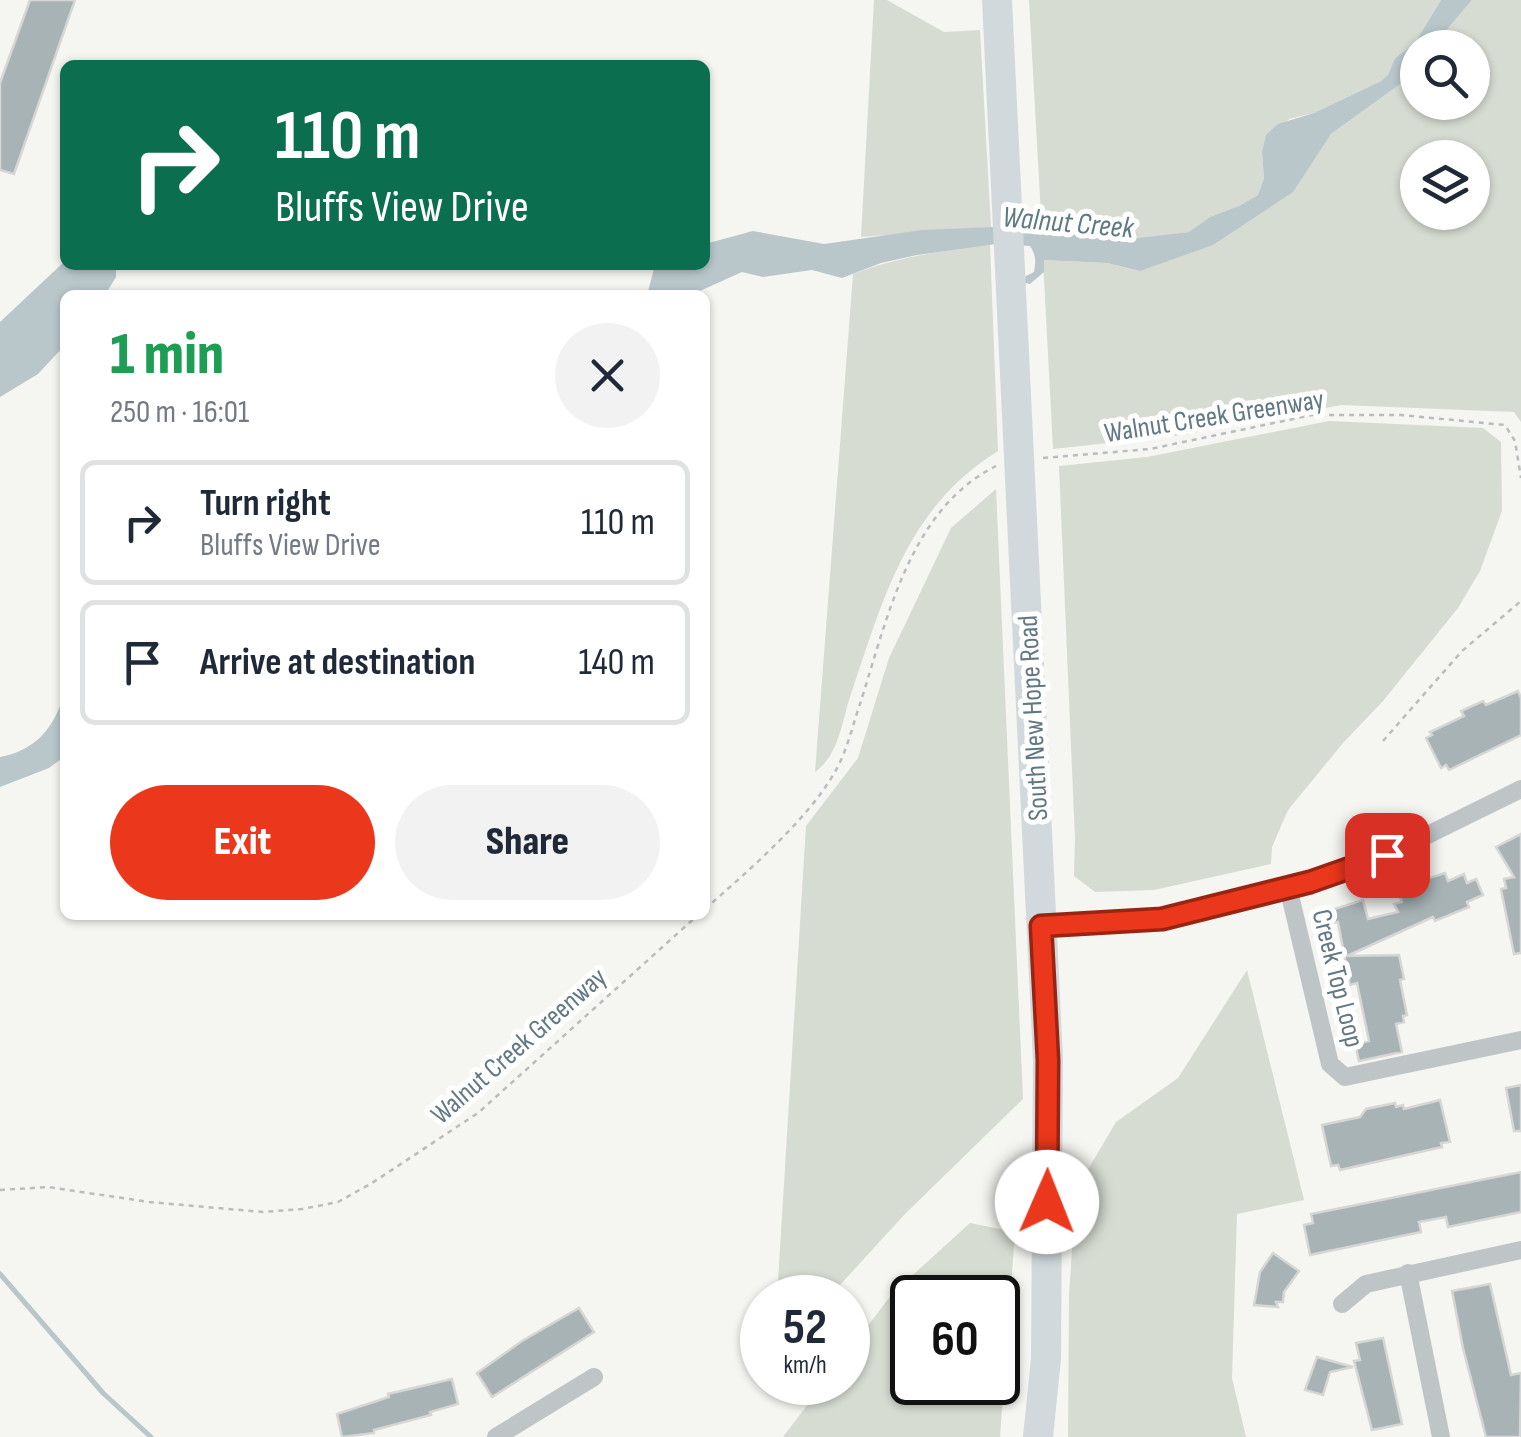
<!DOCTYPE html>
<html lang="en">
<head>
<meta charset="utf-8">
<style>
	:root { --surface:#fff; --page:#f2f2f3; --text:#1f2937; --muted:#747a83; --line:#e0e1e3; --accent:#eb371b }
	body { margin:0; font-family:"Sofia Sans Condensed",sans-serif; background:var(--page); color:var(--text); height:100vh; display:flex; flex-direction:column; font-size:38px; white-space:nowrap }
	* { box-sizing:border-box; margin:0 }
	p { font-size:32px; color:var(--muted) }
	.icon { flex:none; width:55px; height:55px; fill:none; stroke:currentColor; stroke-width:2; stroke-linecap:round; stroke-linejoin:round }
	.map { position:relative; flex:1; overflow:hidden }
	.side { position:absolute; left:60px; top:290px; width:650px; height:630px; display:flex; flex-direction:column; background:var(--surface); border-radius:15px; box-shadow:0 2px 8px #0004 }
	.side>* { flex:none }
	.top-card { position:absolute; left:60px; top:60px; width:650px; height:210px; border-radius:15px; box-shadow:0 2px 8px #0004; background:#0b6e4f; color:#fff; overflow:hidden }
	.tools { position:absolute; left:1400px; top:30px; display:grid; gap:20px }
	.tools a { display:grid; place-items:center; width:90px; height:90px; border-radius:50%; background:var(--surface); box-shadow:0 2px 8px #0004; font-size:50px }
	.speed { position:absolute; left:740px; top:1275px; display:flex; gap:20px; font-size:50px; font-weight:700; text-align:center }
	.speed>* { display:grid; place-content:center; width:130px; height:130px; border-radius:50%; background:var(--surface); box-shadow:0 2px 8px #0004; line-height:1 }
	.speed small { font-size:25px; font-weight:400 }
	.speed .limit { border:5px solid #111; border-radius:15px; background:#fff; color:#111 }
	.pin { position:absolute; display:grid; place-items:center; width:85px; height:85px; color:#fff; margin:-42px; border-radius:20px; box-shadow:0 5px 15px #0006 }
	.me { position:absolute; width:110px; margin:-55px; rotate:1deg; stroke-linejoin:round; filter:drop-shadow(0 0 8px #0008) }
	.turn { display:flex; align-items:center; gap:35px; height:210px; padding:0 50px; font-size:45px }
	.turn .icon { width:130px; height:130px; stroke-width:2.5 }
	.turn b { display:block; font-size:70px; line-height:85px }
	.round { display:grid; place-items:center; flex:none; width:105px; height:105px; border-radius:52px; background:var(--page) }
	.headline { display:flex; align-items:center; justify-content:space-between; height:170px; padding:0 50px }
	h1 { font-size:60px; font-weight:800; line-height:75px; color:#1e9e55 }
	.primary-button { display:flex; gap:20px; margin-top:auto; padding:20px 50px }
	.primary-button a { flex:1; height:115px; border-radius:60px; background:var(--accent); color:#fff; font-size:40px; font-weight:800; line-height:115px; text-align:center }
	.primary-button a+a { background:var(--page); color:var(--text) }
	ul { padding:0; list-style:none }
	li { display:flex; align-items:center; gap:30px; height:125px; margin:0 20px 15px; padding:0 30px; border:5px solid var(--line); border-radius:15px }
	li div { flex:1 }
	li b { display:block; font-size:38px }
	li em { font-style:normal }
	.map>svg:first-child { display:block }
	.green { fill:#d6dcd2; fill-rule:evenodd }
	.water { fill:#b9c7cb }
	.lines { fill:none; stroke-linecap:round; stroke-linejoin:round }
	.stream { stroke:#b9c7cb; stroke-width:5 }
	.building { fill:#a8b3b6; stroke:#d6d6d4; stroke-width:2.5 }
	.path { stroke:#b9bdbf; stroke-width:2.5; stroke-dasharray:5 5; stroke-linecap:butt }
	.street { stroke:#bfc5c7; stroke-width:18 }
	.primary { stroke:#d2d9dc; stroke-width:30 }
	.route-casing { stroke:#992412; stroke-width:25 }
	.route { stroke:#eb371b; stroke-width:18 }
	.labels { text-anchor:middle; stroke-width:10; stroke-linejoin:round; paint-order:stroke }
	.street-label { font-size:28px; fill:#627883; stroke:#fff }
	.water-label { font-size:30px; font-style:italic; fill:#5e7b81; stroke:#fff }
</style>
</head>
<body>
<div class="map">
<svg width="1521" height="1437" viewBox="0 0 1521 1437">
	<rect width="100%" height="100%" fill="#f5f5f1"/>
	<g class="green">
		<path d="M874,0H887L944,32L980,30L991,227L861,237Z"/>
		<path d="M1029,0H1441L1414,44L1395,58L1389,75L1381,81L1314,113L1289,119L1262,152L1264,178L1258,195L1241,205L1210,217L1189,232L1131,240L1070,230L1042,233Z"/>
		<path d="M1472,0H1521V422L1514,412L1341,405L1183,435L1053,449L1043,260L1107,263L1140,271L1292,192L1331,134L1399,85L1417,64L1418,102H1472V48L1432,47ZM1418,158H1472V212H1418Z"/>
		<path d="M990,244L998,451C906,508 883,600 850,697C841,725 839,754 815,772L853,274C897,257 943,251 990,244Z"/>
		<path d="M1329,421L1483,428L1501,442L1502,511L1480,571L1458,608L1383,701L1343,743L1288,810L1272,847L1271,864L1154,890L1095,892L1074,876L1075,839L1059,466L1147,457Z"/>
		<path d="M996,489L1023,1099L904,1215L829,1297H777L806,826L858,758L889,658L951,528Z"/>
		<path d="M1247,970L1304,1200L1237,1214L1232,1378L1246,1437H1068L1069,1295L1076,1190L1116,1122L1178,1078Z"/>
		<path d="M970,1223L1015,1232L1000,1437H783L824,1383L848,1382V1352L892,1294ZM912,1298H998V1382H912Z"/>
	</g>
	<g class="water">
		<path d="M1441,0H1472L1432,47L1418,48L1417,64L1399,85L1331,134L1293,192L1213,245L1140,271L1107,263L1044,260V272L1030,284L1025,283L1024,277L1034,272C1036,261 1036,255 1030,246L996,244L917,255L881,263L842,278L812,270L763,277L742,272L691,295H647L655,265H705V244L753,231L824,244L922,230L991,227L1059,233L1089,223L1112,238L1122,240L1189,232L1210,217L1241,205L1258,195L1264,178L1262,152L1266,135L1278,124L1314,113L1381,81L1388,75L1395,58L1414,44Z"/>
		<path d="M65,261V265H116V277L105,295H65V345L38,374L0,397V322Z"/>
		<path d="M65,691V756L49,768L0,787V757C37,750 55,727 65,691Z"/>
	</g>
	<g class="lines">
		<path class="stream" d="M0,1274L103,1393L151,1437"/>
	</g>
	<g class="building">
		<path d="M30,0H75L14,174L0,170V83Z"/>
		<path d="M1518,691L1521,698V735L1449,770L1446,765L1441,768L1426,738L1432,735L1430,732L1464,716L1461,711L1483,701L1486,705Z"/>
		<path d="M1521,834V953L1514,954L1501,889L1506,888L1504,879L1514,877L1496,847Z"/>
		<path d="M1445,873L1448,881L1464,874L1467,883L1476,879L1483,895L1467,902L1469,907L1435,921L1433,917L1347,956L1399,955L1404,979L1400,980L1407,1015L1403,1016L1404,1022L1396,1024L1402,1052L1359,1061L1355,1044L1369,1041L1357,983L1350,985L1338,922L1332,923L1328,911L1363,900L1368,919L1398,912L1394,904L1402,902L1398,892L1411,887L1410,884Z"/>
		<path d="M1521,1085V1131H1514L1506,1088Z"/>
		<path d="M1440,1100L1450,1142L1441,1143L1442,1147L1340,1170L1338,1165L1331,1166L1322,1125L1360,1117L1366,1109L1395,1103L1396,1107L1403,1105L1404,1109Z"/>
		<path d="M1521,1172V1212L1448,1227L1446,1217L1419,1222L1421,1232L1310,1255L1304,1225L1313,1223L1311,1214Z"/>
		<path d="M1273,1253L1299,1271L1284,1292L1283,1302H1276L1278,1307L1254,1305L1260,1272Z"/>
		<path d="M1490,1284L1511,1375L1521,1373L1520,1437H1486L1463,1348L1452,1291Z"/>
		<path d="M579,1308L594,1332L492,1397L477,1373L522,1341Z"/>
		<path d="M1383,1338L1402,1424L1372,1430L1354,1361L1360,1360L1356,1343Z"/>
		<path d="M1317,1357L1353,1367L1330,1372L1323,1395L1305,1390Z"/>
		<path d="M452,1379L458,1404L430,1412L431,1415L374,1430V1433L342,1437L337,1414L389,1397L388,1394Z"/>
	</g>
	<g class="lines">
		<g class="path">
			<path d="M1043,458L1150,449L1312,415H1401L1505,425L1515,441L1521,478"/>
			<path d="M1383,741L1462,651L1521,601"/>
			<path d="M705,909C747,872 809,819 836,770C846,752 851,732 857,713C886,627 906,511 996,466"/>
			<path d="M0,1190L48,1187L149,1202L263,1212L302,1209L338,1202L372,1183L478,1113L698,915"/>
		</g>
		<g class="street">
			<path d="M1288,887L1330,1064L1345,1077L1521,1040"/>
			<path d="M1041,926L1162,919L1309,882L1387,855L1521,789"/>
			<path d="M1408,1273L1441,1437"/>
			<path d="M1342,1304L1366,1284L1521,1250"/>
			<path d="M496,1437L594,1377"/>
		</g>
		<path class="primary" d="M997,0L1048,1060L1046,1359L1038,1437"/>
	</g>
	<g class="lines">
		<g class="route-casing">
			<path id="route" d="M1047,1202L1048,1060L1041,926L1162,919L1310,882L1387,855"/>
		</g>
		<use href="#route" class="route"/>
	</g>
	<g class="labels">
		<g class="street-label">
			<text transform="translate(1214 415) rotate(-9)" y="10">Walnut Creek Greenway</text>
			<text transform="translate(1032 718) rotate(-93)" y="10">South New Hope Road</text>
			<text transform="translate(1339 978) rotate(76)" y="10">Creek Top Loop</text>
			<text transform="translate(518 1045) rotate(-41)" y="10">Walnut Creek Greenway</text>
		</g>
		<g class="water-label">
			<text transform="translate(1068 222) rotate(5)" y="10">Walnut Creek</text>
		</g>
	</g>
</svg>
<div class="tools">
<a><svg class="icon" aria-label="search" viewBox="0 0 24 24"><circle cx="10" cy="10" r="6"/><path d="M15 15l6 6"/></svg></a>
<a><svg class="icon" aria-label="layers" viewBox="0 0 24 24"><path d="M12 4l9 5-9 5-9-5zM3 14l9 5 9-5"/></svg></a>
</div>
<div class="speed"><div>52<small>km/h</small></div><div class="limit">60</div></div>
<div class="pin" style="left:1387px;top:855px;background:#d93025"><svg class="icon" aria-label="arrive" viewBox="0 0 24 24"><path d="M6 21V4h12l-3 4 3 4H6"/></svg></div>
<svg class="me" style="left:1047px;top:1202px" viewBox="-20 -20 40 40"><circle r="19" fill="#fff"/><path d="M0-13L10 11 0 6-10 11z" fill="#eb371b"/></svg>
<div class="top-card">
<div class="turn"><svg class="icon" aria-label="right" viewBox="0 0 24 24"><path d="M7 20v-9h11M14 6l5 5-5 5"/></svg><div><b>110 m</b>Bluffs View Drive</div></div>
</div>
<section class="side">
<div class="headline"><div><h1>1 min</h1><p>250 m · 16:01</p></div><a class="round"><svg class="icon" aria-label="close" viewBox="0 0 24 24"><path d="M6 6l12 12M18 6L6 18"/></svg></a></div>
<ul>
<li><svg class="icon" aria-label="right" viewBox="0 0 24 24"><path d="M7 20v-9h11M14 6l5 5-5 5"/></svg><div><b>Turn right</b><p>Bluffs View Drive</p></div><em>110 m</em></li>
<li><svg class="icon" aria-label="arrive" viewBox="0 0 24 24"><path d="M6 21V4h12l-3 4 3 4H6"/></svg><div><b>Arrive at destination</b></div><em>140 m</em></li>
</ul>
<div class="primary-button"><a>Exit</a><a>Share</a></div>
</section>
</div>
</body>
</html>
